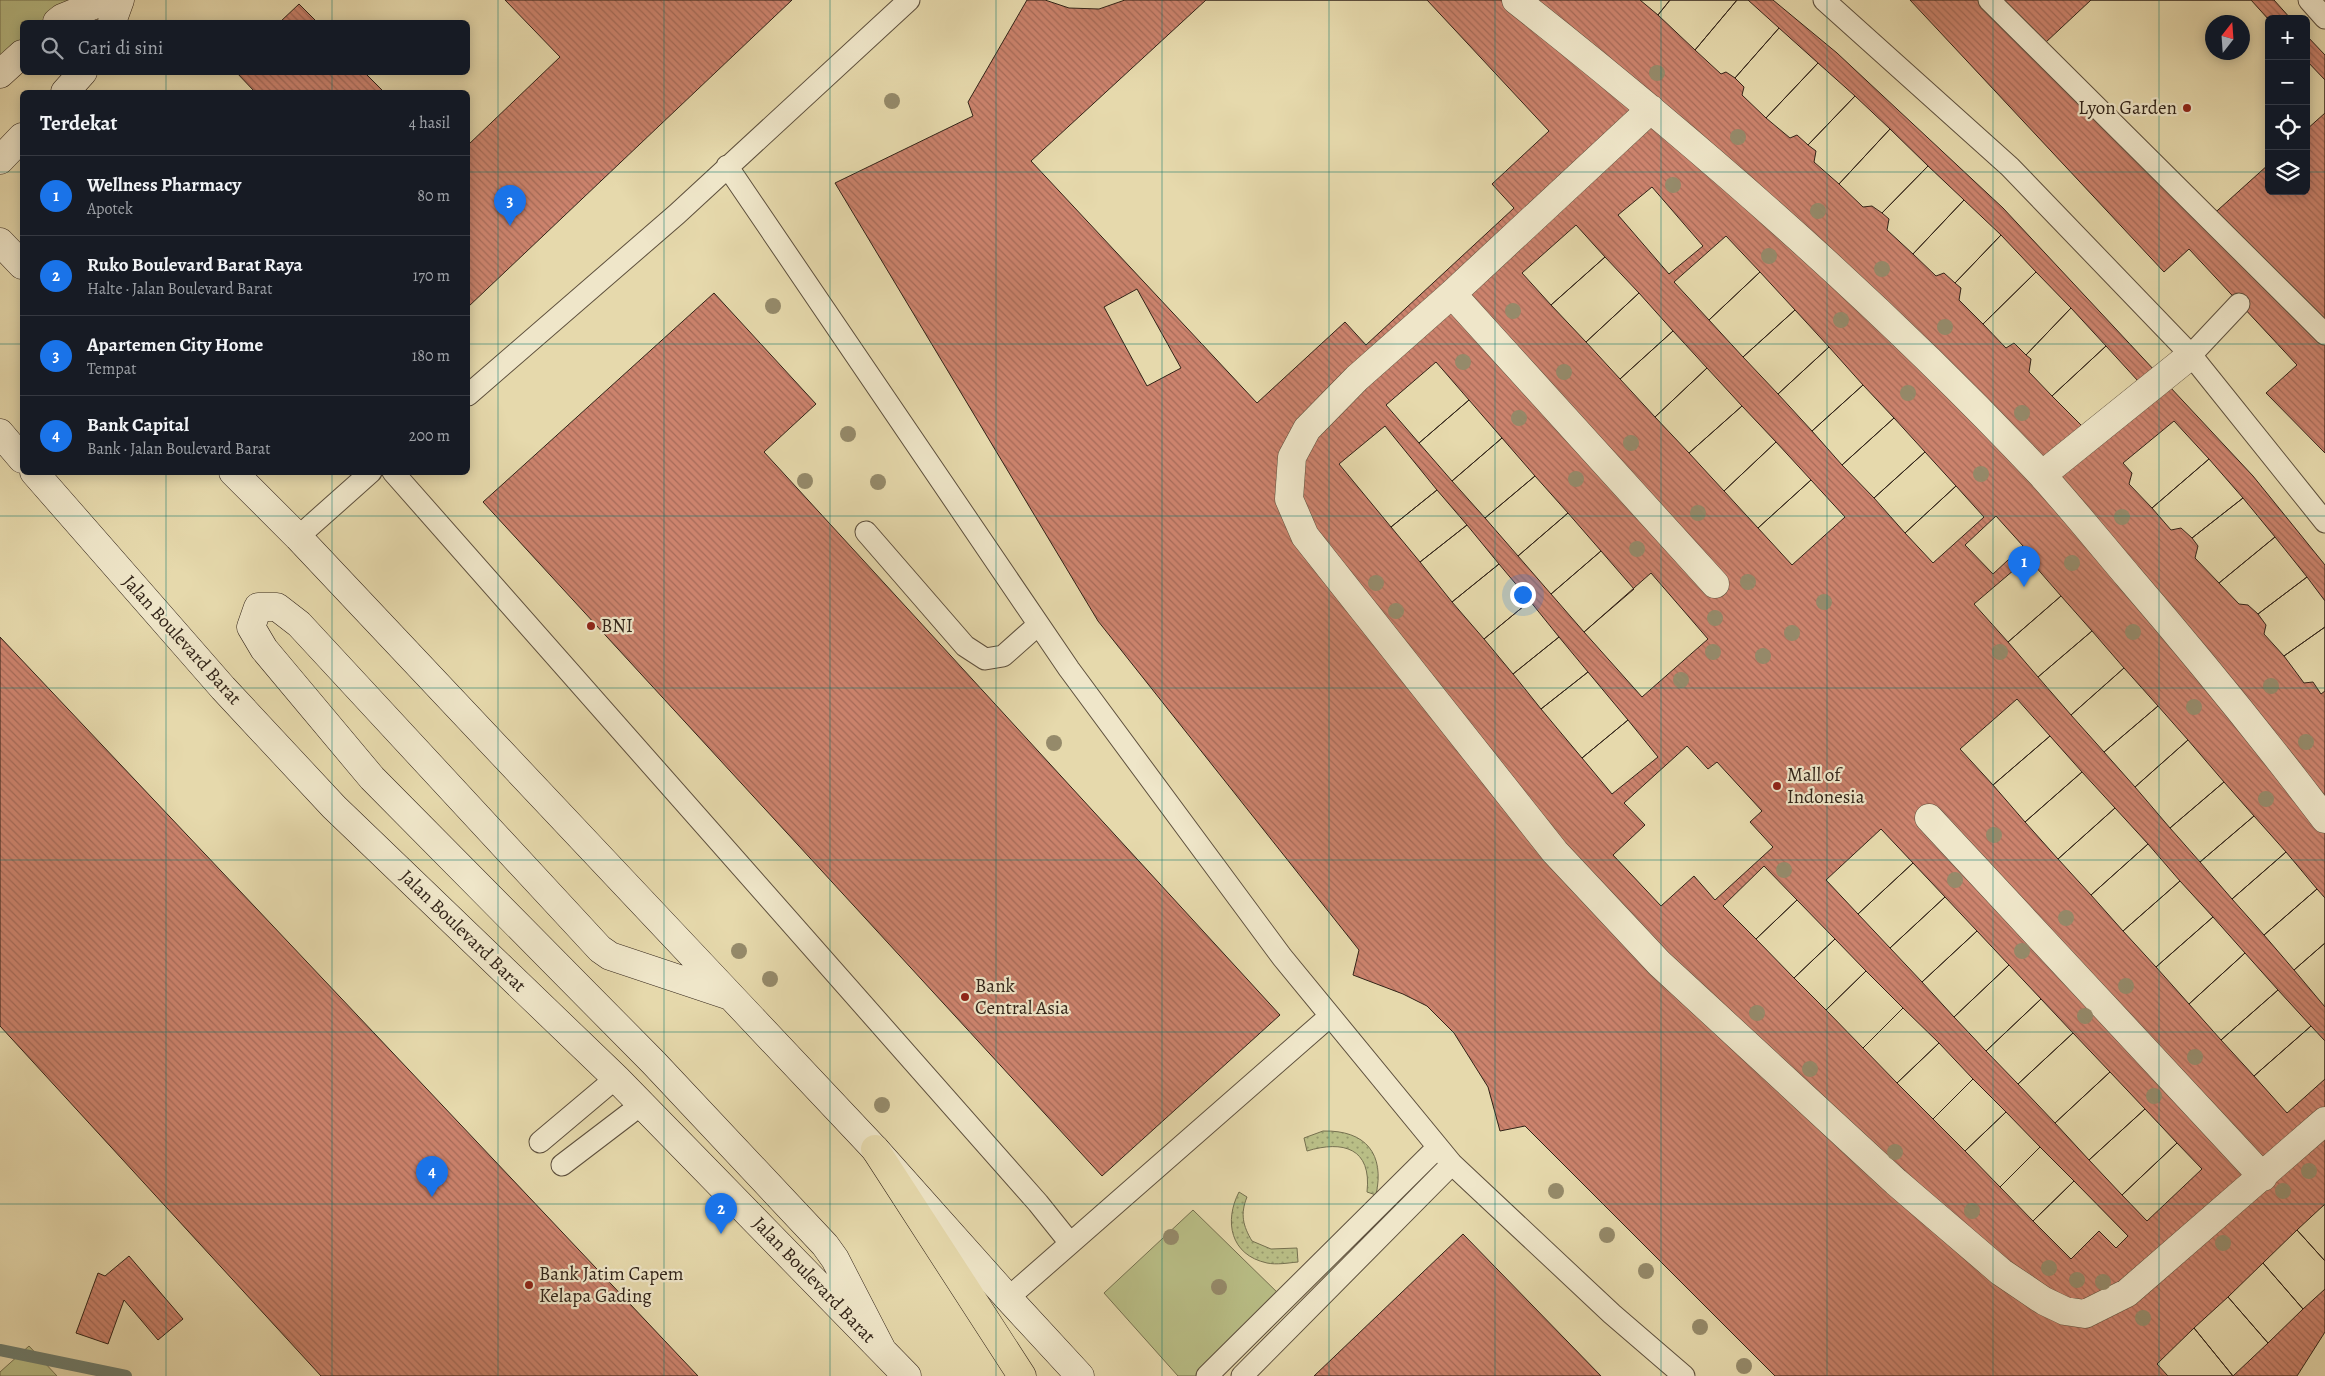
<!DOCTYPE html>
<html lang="id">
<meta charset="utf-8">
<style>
body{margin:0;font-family:Alegreya,serif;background:#242831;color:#f1f3f6}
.controls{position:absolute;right:15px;top:15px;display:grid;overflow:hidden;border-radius:8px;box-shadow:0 2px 12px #0003}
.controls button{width:45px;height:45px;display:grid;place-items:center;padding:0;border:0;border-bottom:1px solid #363941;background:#171b24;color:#f1f3f6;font:25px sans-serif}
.compass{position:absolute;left:2205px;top:15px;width:45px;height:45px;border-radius:50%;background:#171b24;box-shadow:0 2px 12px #0003;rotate:17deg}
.you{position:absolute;left:1522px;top:594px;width:18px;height:18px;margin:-12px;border:4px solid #fff;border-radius:50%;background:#1a73e8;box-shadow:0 0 0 8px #1a73e833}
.badge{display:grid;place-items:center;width:32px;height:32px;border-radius:50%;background:#1a73e8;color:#fff;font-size:16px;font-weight:700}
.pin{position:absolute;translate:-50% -41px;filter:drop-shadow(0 1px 2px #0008)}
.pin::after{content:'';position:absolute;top:26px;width:18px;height:15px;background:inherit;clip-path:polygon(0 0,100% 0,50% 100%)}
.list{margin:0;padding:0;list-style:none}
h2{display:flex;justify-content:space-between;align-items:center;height:65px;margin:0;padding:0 20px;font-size:21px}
h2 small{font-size:16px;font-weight:400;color:#9ea1a6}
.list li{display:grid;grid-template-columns:32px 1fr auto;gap:15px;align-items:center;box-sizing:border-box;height:80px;padding:0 20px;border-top:1px solid #363941}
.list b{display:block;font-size:19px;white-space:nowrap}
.list p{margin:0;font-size:16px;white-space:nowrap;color:#9ea1a6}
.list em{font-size:16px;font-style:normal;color:#9ea1a6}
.icon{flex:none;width:28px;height:28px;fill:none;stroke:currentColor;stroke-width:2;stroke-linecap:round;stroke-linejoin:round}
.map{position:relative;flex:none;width:2325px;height:1376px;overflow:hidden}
.search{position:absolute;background:#171b24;box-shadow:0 2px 12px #0003;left:20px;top:20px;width:450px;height:55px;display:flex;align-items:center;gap:12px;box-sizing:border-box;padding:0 18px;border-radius:8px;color:#9ea1a6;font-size:19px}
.panel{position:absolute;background:#171b24;box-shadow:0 2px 12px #0003;left:20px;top:90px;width:450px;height:385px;border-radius:8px}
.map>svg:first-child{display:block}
.grass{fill:#b9be86;stroke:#75704f}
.garden{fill:url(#garden-dots);stroke:#75704f}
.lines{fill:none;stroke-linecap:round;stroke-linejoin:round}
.stream{stroke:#6e7e6f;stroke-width:12}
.building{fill:url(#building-back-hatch);stroke:#312318;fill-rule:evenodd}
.lane-casing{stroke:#5e503d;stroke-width:23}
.street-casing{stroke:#5e503d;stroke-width:29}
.secondary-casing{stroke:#312318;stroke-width:29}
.highway-casing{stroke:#312318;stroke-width:29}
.lane{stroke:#efe6c9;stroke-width:21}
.street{stroke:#efe6c9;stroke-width:28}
.secondary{stroke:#efe6c9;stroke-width:28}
.highway{stroke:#e6d9ac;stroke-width:28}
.tree{fill:#958a6a}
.grid{fill:none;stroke:#0f766e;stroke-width:1;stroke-opacity:0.55}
.poi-dot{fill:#8f2418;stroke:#efe6c9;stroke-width:2}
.labels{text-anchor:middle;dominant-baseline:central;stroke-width:4.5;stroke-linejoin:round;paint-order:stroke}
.poi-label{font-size:19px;fill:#312318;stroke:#efe6c9;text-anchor:start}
.street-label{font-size:19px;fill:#312318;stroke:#efe6c9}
</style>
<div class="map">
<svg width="2325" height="1376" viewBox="0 0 2325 1376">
<defs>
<pattern id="garden-dots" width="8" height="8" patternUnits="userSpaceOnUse" patternTransform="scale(1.25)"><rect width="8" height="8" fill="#b9be86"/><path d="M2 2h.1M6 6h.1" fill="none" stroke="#979a6d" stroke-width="1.8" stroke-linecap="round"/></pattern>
<pattern id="building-back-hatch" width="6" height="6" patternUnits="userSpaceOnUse" patternTransform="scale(1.25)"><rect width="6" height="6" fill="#cc836d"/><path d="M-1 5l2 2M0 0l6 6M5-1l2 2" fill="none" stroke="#a66b59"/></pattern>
</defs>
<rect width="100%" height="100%" fill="#e6d9ac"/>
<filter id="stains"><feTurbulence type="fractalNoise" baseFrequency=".004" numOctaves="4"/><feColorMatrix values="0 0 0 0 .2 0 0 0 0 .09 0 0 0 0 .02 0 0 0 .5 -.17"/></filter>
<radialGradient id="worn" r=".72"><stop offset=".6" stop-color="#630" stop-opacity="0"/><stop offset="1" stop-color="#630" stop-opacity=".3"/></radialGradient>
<path class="grass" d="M0,0H106L57,22H22V54L0,74Z
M1193,1210L1282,1297L1196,1376H1178L1104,1293Z
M29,1346L57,1376H0V1372Z"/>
<path class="garden" d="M1323,1131C1366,1130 1385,1154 1376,1195L1367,1192C1372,1148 1343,1140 1307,1151L1304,1138Z
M1239,1192L1247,1197C1240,1214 1243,1226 1252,1241L1271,1249L1297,1248L1298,1262C1287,1263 1277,1265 1267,1263C1230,1255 1224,1221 1239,1192Z"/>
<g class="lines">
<path class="stream" d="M0,1350L126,1376"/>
</g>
<path class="building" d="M505,0H792L468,307V145L560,57Z
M1027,0H1045L1069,8L1099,9L1125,0H1773L1837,53L2003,208L2253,476L2325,565V1332L2297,1376H1775L1525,1126L1500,1131L1488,1087L1454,1033L1427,1006L1403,994L1353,975L1359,950L1098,621L835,183L973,116L968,102Z
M1206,0H1427L1549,131L1492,184L1514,208L1366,345L1345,322L1257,403L1031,161Z
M1640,0H1670L1658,15Z
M1670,0H1737L1695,50L1658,15Z
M1737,0H1748L1779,28L1735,78L1726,72L1721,74L1695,50Z
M1910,0H2274L2291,19H2269V191H2306V35L2325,55V453L2266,393L2297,365L2189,249L2164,272ZM2212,22H2242V52H2212Z
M2091,0H2251L2269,20V164L2208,219L2045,43ZM2212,22H2242V52H2212Z
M299,4L317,22H280Z
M1779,28L1818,63L1766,118L1742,95L1744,87L1735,78Z
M2306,60L2325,80V113L2306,130Z
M1818,63L1855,96L1808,145L1797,135L1790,138L1766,118Z
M236,72H364L384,92H255Z
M1855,96L1890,129L1839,184L1814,162L1816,151L1808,145Z
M1890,129L1928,166L1882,213L1872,206L1863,207L1839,184Z
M1928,166L1964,200L1913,254L1887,230L1889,219L1882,213Z
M1652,187L1703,246L1669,274L1618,215Z
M1964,200L2001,235L1955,283L1944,273L1936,276L1913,254Z
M1576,225L1605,257L1551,305L1522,273Z
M2001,235L2036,272L1983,324L1959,300L1961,288L1955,283Z
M1726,236L1760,272L1709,320L1674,282Z
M1605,257L1639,293L1586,342L1551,305Z
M1760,272L1795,310L1743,357L1709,320Z
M2036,272L2071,308L2026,355L2014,343L2006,348L1983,324Z
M1137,289L1181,368L1147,386L1104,307Z
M714,293L816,404L764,452L1280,1015L1102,1176L483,502Z
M1639,293L1673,331L1620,379L1586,342Z
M2071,308L2106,346L2052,396L2029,372L2031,359L2026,355Z
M1795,310L1829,347L1778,394L1743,357Z
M1673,331L1707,368L1655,417L1620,379Z
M2106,346L2138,381L2085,429L2052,396Z
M1829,347L1863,385L1812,431L1778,394Z
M1436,362L1469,400L1419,443L1386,405Z
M1707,368L1742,406L1689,453L1655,417Z
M1863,385L1894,418L1842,465L1812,431Z
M1469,400L1502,438L1452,481L1419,443Z
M1742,406L1776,442L1724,491L1689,453Z
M1894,418L1925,452L1874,498L1842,465Z
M2174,421L2209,459L2152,508L2129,484L2132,473L2123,463Z
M1385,426L1437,490L1391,527L1339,464Z
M1502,438L1535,476L1485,518L1452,481Z
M1776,442L1811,480L1758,528L1724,491Z
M1925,452L1956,486L1905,533L1874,498Z
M2209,459L2243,498L2192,538L2181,528L2171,530L2152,508Z
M1535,476L1568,513L1518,556L1485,518Z
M1811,480L1845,517L1792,565L1758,528Z
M1956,486L1984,517L1933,563L1905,533Z
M1437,490L1467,525L1420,562L1391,527Z
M2243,498L2275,537L2219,583L2195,558L2198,546L2192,538Z
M1568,513L1601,551L1551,594L1518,556Z
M1996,516L2023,546L1993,574L1965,545Z
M1467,525L1499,564L1452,602L1420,562Z
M2275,537L2307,577L2258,614L2248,605L2239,604L2219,583Z
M1601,551L1634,589L1584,632L1551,594Z
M2028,558L2061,596L2008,642L1974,604Z
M1499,564L1530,601L1484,639L1452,602Z
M1651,573L1708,639L1642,697L1584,632Z
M2307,577L2325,601V627L2284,656L2264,634L2266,625L2258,614Z
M2061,596L2092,631L2038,677L2008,642Z
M1530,601L1559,637L1513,674L1484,639Z
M2325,627V691L2321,694L2313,682L2304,683L2284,656Z
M2092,631L2124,668L2071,715L2038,677Z
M0,637L698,1376H321L0,1026Z
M1559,637L1588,672L1541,709L1513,674Z
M2124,668L2158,706L2104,752L2071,715Z
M1588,672L1628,720L1582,758L1541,709Z
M2017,699L2050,736L1993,785L1960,749Z
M2158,706L2188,740L2135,787L2104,752Z
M1628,720L1658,757L1612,794L1582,758Z
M2050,736L2082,772L2025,822L1993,785Z
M2188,740L2224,782L2170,828L2135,787Z
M1687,746L1708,769L1717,762L1762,811L1750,822L1773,847L1715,900L1694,876L1661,906L1613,855L1645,825L1624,803Z
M2082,772L2115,808L2058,859L2025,822Z
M2224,782L2254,816L2200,862L2170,828Z
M2115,808L2148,844L2091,895L2058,859Z
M2254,816L2286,852L2232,899L2200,862Z
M1881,829L1913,863L1858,914L1826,880Z
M2148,844L2180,881L2123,931L2091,895Z
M2286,852L2317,889L2264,935L2232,899Z
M1913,863L1945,897L1890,948L1858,914Z
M1764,866L1797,900L1756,939L1723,906Z
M2180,881L2213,917L2156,967L2123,931Z
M2317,889L2325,898V943L2294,970L2264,935Z
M1945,897L1977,931L1922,982L1890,948Z
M1797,900L1835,939L1794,978L1756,939Z
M2213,917L2245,953L2189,1004L2156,967Z
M1977,931L2009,965L1954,1017L1922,982Z
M1835,939L1866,971L1826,1010L1794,978Z
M2325,943V1007L2294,970Z
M2245,953L2278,990L2221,1040L2189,1004Z
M2009,965L2041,999L1986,1051L1954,1017Z
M1866,971L1903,1008L1863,1048L1826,1010Z
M2278,990L2311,1026L2254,1076L2221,1040Z
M2041,999L2073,1033L2018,1084L1986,1051Z
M1903,1008L1939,1043L1897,1083L1863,1048Z
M2311,1026L2325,1041V1079L2287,1113L2254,1076Z
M2073,1033L2110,1072L2055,1123L2018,1084Z
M1939,1043L1973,1079L1933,1119L1897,1083Z
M2110,1072L2145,1109L2089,1160L2055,1123Z
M1973,1079L2006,1112L1965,1151L1933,1119Z
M2145,1109L2177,1143L2122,1195L2089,1160Z
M2006,1112L2040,1147L2000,1187L1965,1151Z
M2177,1143L2202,1169L2147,1221L2122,1195Z
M2040,1147L2074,1181L2033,1221L2000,1187Z
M2074,1181L2128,1236L2116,1248L2099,1231L2071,1259L2033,1221Z
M2325,1204V1261L2297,1230Z
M2297,1230L2325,1261V1289L2303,1309L2263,1263Z
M1463,1234L1601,1376H1314Z
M129,1256L183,1319L158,1340L124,1300L108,1344L76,1333L98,1273L105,1276Z
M2263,1263L2303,1309L2268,1343L2228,1297Z
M2228,1297L2268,1343L2233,1376L2194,1328Z
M2194,1328L2233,1376H2168L2157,1364Z"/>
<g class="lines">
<defs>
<path id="lane" d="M1824,0L2010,167L2191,355L2325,522
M1989,0L2325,334
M2309,0L2325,18
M727,166L1069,669L1282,957L1452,1164L1612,1314L1684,1376
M2191,355L2239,304
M468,395L677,214L909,0
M393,472L1038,1203L1070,1243
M866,532L965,646L985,659L1003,656L1038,625
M298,537L371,472
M540,1142L616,1078
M562,1165L642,1104
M1008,1298L1330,1016
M1207,1376L1438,1147
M1242,1376L1452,1164"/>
<path id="street" d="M1516,0C1701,146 1880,303 2041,474C2071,507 2099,542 2128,576C2196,655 2262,736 2325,819
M1651,109L1452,294L1357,378L1307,429L1292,457L1289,499L1305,536L1555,852L1659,963L1896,1182L2001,1272L2044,1301L2065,1311L2085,1314L2127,1293L2325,1121
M1452,294L1715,584
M2042,475L2191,355
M1929,818L2263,1177"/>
<path id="secondary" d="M57,22L62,18L106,0
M112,22L120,0
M0,74L22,54
M65,92L83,72
M0,160L22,137
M0,242L22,265
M0,433L22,459
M34,472L223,688L334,807L616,1078L907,1376
M233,472L298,537L875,1149L1008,1298L1080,1376
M730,996L610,956L600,949L299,624L277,607H258L251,627L264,649L372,778L653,1062L825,1245L835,1259L882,1350"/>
<path id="highway" d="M875,1149L1022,1376"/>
</defs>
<use href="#lane" class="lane-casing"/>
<use href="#street" class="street-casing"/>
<use href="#secondary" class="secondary-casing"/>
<use href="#highway" class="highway-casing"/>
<use href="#lane" class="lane"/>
<use href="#street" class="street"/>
<use href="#secondary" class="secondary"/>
<use href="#highway" class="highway"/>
</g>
<g class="tree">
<circle cx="1657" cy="73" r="8"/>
<circle cx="892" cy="101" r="8"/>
<circle cx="1738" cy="137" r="8"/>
<circle cx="1673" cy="185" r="8"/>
<circle cx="1818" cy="211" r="8"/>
<circle cx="1769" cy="256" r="8"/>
<circle cx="1882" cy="269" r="8"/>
<circle cx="773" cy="306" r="8"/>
<circle cx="1513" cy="311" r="8"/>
<circle cx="1841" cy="320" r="8"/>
<circle cx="1945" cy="327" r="8"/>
<circle cx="1463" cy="362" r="8"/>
<circle cx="1564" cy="372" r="8"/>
<circle cx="1908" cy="393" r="8"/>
<circle cx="2022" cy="413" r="8"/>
<circle cx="1519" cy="418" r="8"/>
<circle cx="848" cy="434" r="8"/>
<circle cx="1631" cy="443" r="8"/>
<circle cx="1981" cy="474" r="8"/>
<circle cx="1576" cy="479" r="8"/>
<circle cx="805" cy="481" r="8"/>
<circle cx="878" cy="482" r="8"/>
<circle cx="1698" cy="513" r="8"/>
<circle cx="2122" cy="517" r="8"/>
<circle cx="1637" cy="549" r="8"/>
<circle cx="2072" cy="563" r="8"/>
<circle cx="1748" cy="582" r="8"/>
<circle cx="1376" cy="583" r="8"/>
<circle cx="1824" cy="602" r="8"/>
<circle cx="1396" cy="611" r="8"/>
<circle cx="1715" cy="618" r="8"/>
<circle cx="2133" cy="632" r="8"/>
<circle cx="1792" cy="633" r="8"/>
<circle cx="1713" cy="652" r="8"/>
<circle cx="2000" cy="652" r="8"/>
<circle cx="1763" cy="656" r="8"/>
<circle cx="1681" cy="680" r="8"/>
<circle cx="2271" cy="686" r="8"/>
<circle cx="2194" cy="707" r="8"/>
<circle cx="2306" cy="742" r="8"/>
<circle cx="1054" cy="743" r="8"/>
<circle cx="2266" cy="799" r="8"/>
<circle cx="1994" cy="835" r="8"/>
<circle cx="1784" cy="870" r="8"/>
<circle cx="1955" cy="880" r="8"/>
<circle cx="2066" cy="918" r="8"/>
<circle cx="739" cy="951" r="8"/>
<circle cx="2022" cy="951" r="8"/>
<circle cx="770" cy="979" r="8"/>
<circle cx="2126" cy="986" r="8"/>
<circle cx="1757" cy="1013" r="8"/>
<circle cx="2085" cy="1016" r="8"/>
<circle cx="2195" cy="1057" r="8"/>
<circle cx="1810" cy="1069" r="8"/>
<circle cx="2154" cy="1096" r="8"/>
<circle cx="882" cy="1105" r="8"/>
<circle cx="1895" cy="1152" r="8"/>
<circle cx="2309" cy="1171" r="8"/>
<circle cx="1556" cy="1191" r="8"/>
<circle cx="2283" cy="1191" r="8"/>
<circle cx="1972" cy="1211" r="8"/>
<circle cx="1607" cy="1235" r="8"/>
<circle cx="1171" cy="1237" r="8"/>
<circle cx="2223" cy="1243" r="8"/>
<circle cx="2049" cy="1268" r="8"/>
<circle cx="1646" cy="1271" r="8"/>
<circle cx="2077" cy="1280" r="8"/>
<circle cx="2103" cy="1282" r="8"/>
<circle cx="1219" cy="1287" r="8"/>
<circle cx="2143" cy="1318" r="8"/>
<circle cx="1700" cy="1327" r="8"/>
<circle cx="1744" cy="1366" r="8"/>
</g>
<path class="grid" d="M166,0V22M332,0V22M498,0V1376M664,0V1376M830,0V1376M996,0V1376M1162,0V1376M1329,0V1376M1495,0V1376M1661,0V1376M1827,0V1376M1993,0V1376M2159,0V1376M166,72V92M332,72V92M0,172H22M468,172H2269M2306,172H2325M0,344H22M468,344H2325M166,472V1376M332,472V1376M0,516H2325M0,688H2325M0,860H2325M0,1032H2325M0,1204H2325"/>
<g class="poi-dot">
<circle cx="2187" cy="108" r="5"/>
<circle cx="591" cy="626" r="5"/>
<circle cx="1777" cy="786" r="5"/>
<circle cx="965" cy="997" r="5"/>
<circle cx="529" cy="1285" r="5"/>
</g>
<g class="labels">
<g class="poi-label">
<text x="2177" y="108" text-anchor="end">Lyon Garden</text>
<text x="601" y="626">BNI</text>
<text x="1787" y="775">Mall of<tspan x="1787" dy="22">Indonesia</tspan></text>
<text x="975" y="986">Bank<tspan x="975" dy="22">Central Asia</tspan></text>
<text x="539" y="1274">Bank Jatim Capem<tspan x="539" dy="22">Kelapa Gading</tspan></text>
</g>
<g class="street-label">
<text transform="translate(182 640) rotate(48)">Jalan Boulevard Barat</text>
<text transform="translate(463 931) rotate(44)">Jalan Boulevard Barat</text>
<text transform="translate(814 1280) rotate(46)">Jalan Boulevard Barat</text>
</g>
</g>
<rect width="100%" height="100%" filter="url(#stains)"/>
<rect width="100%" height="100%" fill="url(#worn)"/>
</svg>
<div class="controls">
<button>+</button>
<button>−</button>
<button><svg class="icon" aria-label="locate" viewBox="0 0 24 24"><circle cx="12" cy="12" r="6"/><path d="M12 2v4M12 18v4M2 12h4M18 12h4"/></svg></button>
<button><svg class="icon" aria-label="layers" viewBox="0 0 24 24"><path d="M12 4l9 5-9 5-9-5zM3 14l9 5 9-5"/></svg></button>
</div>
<svg class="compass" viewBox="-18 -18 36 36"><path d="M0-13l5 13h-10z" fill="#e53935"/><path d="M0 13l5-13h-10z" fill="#9ea1a6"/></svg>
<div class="you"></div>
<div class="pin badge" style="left:2024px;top:587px">1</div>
<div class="pin badge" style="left:721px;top:1234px">2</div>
<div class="pin badge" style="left:510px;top:226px">3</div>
<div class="pin badge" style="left:432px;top:1197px">4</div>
<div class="search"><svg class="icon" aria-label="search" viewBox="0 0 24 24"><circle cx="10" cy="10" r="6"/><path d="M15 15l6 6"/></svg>Cari di sini</div>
<section class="panel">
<h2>Terdekat<small>4 hasil</small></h2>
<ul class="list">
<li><span class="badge">1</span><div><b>Wellness Pharmacy</b><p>Apotek</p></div><em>80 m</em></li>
<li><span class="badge">2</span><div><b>Ruko Boulevard Barat Raya</b><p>Halte · Jalan Boulevard Barat</p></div><em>170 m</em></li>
<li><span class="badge">3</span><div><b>Apartemen City Home</b><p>Tempat</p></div><em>180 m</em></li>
<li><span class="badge">4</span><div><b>Bank Capital</b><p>Bank · Jalan Boulevard Barat</p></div><em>200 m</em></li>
</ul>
</section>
</div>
